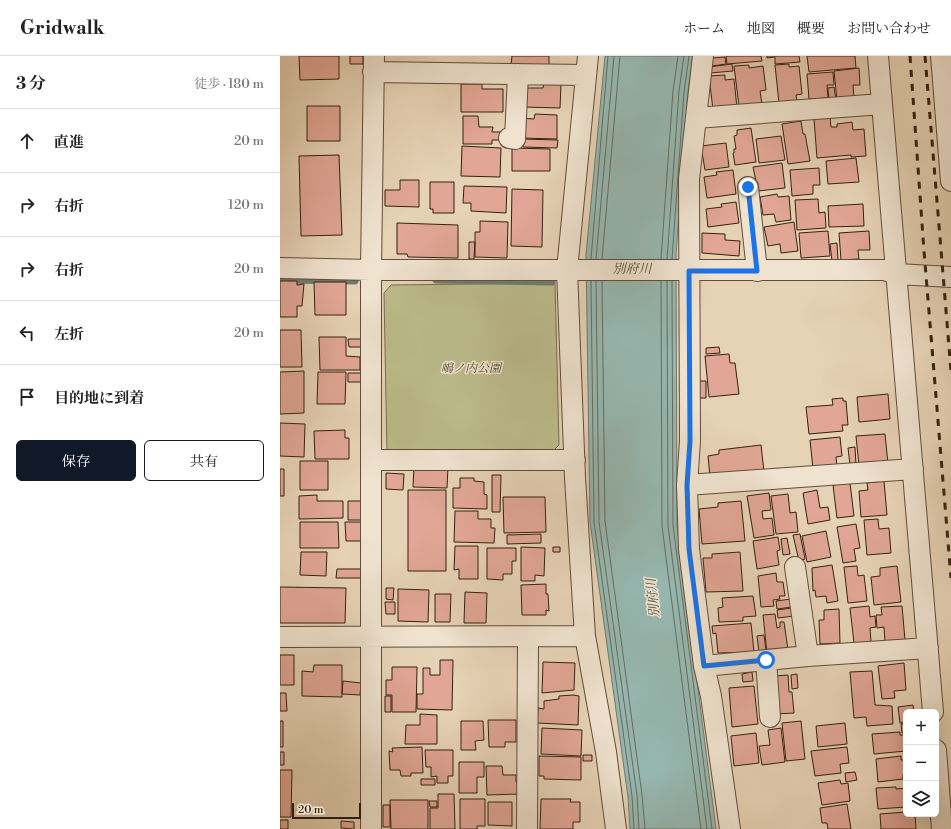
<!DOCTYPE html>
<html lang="ja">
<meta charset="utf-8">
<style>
body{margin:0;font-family:"Libre Bodoni","Noto Serif JP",serif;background:#f2f2f2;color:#222}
.controls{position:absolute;right:12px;bottom:12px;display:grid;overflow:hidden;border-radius:6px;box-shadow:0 4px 16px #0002}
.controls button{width:36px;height:36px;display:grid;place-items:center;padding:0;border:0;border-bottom:1px solid #e0e0e0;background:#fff;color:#222;font:20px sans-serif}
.scale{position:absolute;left:12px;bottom:10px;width:69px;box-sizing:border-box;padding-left:4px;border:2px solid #352110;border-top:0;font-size:11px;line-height:14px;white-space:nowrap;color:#352110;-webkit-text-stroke:3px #efe2cf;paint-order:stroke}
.stop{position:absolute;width:12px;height:12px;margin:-9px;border:3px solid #1a73e8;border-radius:50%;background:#fff}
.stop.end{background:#1a73e8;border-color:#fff;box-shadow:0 1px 4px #0008}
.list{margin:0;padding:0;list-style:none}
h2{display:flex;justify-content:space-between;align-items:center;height:52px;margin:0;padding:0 16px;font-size:17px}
h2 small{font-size:13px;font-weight:400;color:#767676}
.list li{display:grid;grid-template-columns:26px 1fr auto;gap:12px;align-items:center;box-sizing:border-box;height:64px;padding:0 16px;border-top:1px solid #e0e0e0}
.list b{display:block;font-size:15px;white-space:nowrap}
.list em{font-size:13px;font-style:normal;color:#767676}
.actions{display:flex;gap:8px;padding:12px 16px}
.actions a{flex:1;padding:9px 0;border:1px solid #111827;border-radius:6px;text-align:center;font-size:14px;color:#111827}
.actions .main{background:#111827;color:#fff}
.icon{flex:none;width:22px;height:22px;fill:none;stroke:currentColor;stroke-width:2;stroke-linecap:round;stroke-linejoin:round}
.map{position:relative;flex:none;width:671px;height:773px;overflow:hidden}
header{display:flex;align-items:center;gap:24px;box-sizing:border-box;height:56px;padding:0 20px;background:#fff;border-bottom:1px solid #e0e0e0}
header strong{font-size:19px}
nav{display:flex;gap:22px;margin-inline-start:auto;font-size:14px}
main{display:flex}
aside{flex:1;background:#fff}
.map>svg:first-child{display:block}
.green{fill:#bbba8a;stroke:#786e4d}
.water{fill:#96b7b0;stroke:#6f7b70}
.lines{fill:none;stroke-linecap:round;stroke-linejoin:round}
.shore{stroke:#666c60;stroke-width:1}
.stream{stroke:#6f7b70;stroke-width:7}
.building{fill:#e1a695;stroke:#352110}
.minor-casing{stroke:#614d39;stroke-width:22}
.minor{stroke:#efe2cf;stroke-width:20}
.rail{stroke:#352110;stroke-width:3;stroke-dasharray:7 7;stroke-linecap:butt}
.route{stroke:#1a73e8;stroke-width:5}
.labels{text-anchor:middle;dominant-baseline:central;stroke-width:3;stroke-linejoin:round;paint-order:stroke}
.park-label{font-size:12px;font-style:italic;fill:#56472e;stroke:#efe2cf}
.water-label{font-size:13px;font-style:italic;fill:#524e40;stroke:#efe2cf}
</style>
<header>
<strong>Gridwalk</strong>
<nav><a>ホーム</a><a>地図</a><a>概要</a><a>お問い合わせ</a></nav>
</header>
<main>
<aside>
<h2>3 分<small>徒歩 · 180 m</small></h2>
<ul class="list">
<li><svg class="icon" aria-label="ahead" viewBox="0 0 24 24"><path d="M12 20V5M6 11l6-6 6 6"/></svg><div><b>直進</b></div><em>20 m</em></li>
<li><svg class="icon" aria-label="right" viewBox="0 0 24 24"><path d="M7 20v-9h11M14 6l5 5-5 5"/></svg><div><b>右折</b></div><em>120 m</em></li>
<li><svg class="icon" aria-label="right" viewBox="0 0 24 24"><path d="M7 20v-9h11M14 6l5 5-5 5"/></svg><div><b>右折</b></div><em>20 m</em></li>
<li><svg class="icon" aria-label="left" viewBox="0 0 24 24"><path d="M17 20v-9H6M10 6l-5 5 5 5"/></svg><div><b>左折</b></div><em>20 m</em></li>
<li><svg class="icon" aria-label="arrive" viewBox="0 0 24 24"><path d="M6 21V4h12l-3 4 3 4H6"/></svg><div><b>目的地に到着</b></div></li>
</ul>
<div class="actions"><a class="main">保存</a><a>共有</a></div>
</aside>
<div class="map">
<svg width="671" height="773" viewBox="0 0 671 773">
<rect width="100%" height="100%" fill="#e6d2b5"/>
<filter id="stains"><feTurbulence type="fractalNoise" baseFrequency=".005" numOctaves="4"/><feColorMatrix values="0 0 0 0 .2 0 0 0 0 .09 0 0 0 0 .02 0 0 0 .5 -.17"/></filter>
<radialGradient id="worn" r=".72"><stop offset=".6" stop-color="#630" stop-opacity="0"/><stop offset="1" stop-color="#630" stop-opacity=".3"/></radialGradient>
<path class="green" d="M275,227L279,389L272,396L107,398L104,237L111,229Z"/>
<path class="water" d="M325,0H413L408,36L396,198L397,469L436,773H350L348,741L310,466L306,199Z"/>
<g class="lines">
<path class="shore" d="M311,203L328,0
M316,203L334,0
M322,203L340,0
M381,203L393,35L398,0
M387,203L399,35L404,0
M392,203L404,36L409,0
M311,225L314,466L352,740L354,773
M316,225L319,466L357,739L359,773
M322,225L325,465L362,739L365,773
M381,225L382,470L421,773
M387,225L388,470L427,773
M392,225L393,469L432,773"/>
<path class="stream" d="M0,224L75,225
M156,224L272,226"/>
</g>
<path class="building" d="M19,0H59V23L20,24Z
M70,0H83V8H70Z
M232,0H269V10L231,9Z
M446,0H481L482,5L447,8Z
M487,0H519L520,6L495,8V1L487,2Z
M527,0H575L576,12L529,16Z
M445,1L446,8L432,10V2Z
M452,8L453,15L430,17L429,11Z
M509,8V11L519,10L522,38L516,39L517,45L499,47L495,9Z
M469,9V12L483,10L486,34L480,35L482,48L459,50L454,10Z
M579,12L580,29H573L574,42L557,44L554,15Z
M553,16L554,29H547L548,42L529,43L527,18Z
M445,19V24L454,23L457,52L433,54L429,20Z
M264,27L281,28L280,52L243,51L244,32H263Z
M181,28H202V33H223V56H181Z
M554,31L556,44L549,45L548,32Z
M27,50H60V85H27Z
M255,58L277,59V83L240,82V62L254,63Z
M183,60H198L199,71H213L212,76H221V84H212V88H183Z
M550,61L551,71H557V68L572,66L573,74L584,73L586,100L571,101V99L537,102L534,63Z
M521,65L523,78H525L530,105L508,108L502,68Z
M471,72L476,106L455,109L453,97H454V93H456L454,80L457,79V74Z
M501,80L505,104L479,107L476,83Z
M243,83L278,84L277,92L243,91Z
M446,87L449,111L425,114L421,90Z
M182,90L221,92L220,121L181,120Z
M232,92L270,93V115H232Z
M59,99L62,179L21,180L19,100Z
M576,102L579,126L548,128L546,105Z
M502,107L505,132L478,135L473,111Z
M539,112L540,129H533V138L512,140L510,114Z
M453,114L456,138L427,142L424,121L437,119L436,116Z
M120,124H139V151L105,150V134H120Z
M150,126H174V157H153V153H150Z
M184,130L227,131L226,157L191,155V147H183Z
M232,133L263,134L262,191L231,190Z
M497,138L498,141L509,140L511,164L496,166L494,158L483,159L480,141Z
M538,143L539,157L545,156L546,172L517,174L515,144Z
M456,146L459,167L428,171L426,153L442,151L441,148Z
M583,148L584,170L549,171L548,150Z
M200,165L228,166L227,202L195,201V176H200Z
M514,166L518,195L501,197L500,188L488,190L484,171Z
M117,167L178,169V202L128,201L127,198H117Z
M548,175L550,200L521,202L519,177Z
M589,175L590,194H578L579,203L561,204L559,177Z
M422,177L445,178V184L460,185L459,200L422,197Z
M189,186H195L194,203H189Z
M557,187L558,204L552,205L550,188Z
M0,225H17V229L24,228L22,250H17V261H0Z
M34,226H66V259H35Z
M0,274H21L22,311H0Z
M39,281H66V300L80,301V314H40Z
M68,283H84V291H69Z
M439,291L440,297L426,298V292Z
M449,298L450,307H455L459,338L429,341L425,300Z
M24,315V357L0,358V316Z
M38,316H66L65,348H37Z
M68,317H84V326H68Z
M415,325H426V342H415Z
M608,338L610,363L579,366L577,341Z
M563,342V345H566L568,369H562L563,375L529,378L526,351L553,349L552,343Z
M0,367L25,368L24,401L0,400Z
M65,374V382H69V403H35L34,375Z
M605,378L608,408L579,410L576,380Z
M560,381L562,400L556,401L557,411L533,413L530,384Z
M481,389L484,416L430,421L428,400L439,398V394Z
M575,391L576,409H570L568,392Z
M20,405H48V434H20Z
M134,410L168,411L167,432L133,431Z
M0,413H4V440H0Z
M106,417L124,418L123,434L106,433Z
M212,419H221L220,456H212Z
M180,422H194V425L204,426V438L207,439V453L173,452V432H180Z
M604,425L607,459L581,461L579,435L588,434L587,427Z
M570,427L574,460L557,462L553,429Z
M128,434H166V515H128Z
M537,434L540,452L548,451L550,464L528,468L523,437Z
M489,437L491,454L482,455L483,463L492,462L494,479L474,482L467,440Z
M508,438L510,457L516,456L518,476L496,478L491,440Z
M37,439V445H63V462L19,463V440Z
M223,441H265L266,476L224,477Z
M68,445H83V464H68Z
M461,445L465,485L422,488L419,453L438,451V447Z
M175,455H198V463H211V472H215L214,487L174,486Z
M598,463L599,473L609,472L611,497L587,499L584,464Z
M20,466H58L59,492H20Z
M65,466H82V485H66Z
M576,468L580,492L574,493L576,505L563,507L557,471Z
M546,475L551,501L527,506L522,480Z
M261,478V487L227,488V479Z
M520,478L525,503L519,505L513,479Z
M498,481L500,494L497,495L499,509L477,513L473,485Z
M507,482L510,498L503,499L501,483Z
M175,490H198V523H179V513L174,514Z
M241,491L265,492L264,520L255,519V525H241Z
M273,491H280V496H273Z
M207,492H236V505H232V518H223V524L207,523Z
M21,496H47L46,520L20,519Z
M460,496L463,535L426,536L423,502H432V498Z
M552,509L558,545L547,547L546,540L536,541L535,534L533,535L532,512Z
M577,510L578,520L584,519L587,545L568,547L564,511Z
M617,510L621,546L594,549L591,521L600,520V512Z
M57,513H82V522H56Z
M496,517L497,526H503L505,540H499L500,543L493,544L494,550L481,551L478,520Z
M266,528V538H268L269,555L266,554V559H242L241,529Z
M0,531L66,532L65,567H0Z
M106,532H114L113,544L106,543Z
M118,533L149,534L148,566L118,565Z
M185,536L207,537L206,567H184Z
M155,538H171L170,566H155Z
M473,540L476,560L463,561V565L439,566L438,552L443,551L442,542Z
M511,543L512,551L497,553L496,545Z
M105,546H115V558H106Z
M589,550L590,561L595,560L596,571L590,572L591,586L574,587L570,552Z
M622,550L625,584L605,586L604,571L597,572L596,559H602L601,551Z
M512,552L514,560L498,562L497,554Z
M559,553L560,587L540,588L539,564H544V554Z
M495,558L497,572L500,571V566H504L508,594L487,597L483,559Z
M471,567L474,596L438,597L436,577L433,578L432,570Z
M484,579L486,595L479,596L477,580Z
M0,599H14V629H0Z
M160,604H173L172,654L137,653V638H143V612H150V619H160Z
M263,606L295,607L294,634L262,637Z
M624,607L626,634L614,635L615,642L602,643L598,610Z
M34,609H62V641L22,640V615L33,616Z
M112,611H137L136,656H112V639H106V624H112Z
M592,615L595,649L612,650L613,668L587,670L586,661L574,662L570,616Z
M472,616L473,625L463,626L462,618Z
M517,618L518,632L512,633L511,619Z
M508,619L509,636H512L514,657L496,658L494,620Z
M63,625L81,627L80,639L62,638Z
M474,630L478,668L452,671L449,632Z
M0,637H6L7,655H0Z
M293,639L299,640L298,669L257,667L258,652L264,653V645L279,643V640Z
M105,640H111V656H105Z
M633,649L634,656H626V666L620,667L618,651Z
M140,658L157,659V688H125L126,669H140Z
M208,664H236V686H225V691H209Z
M0,665H3V691H0Z
M181,665H203L204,684L195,685L196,694H181Z
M521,665L525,703L506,705L502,667Z
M565,667L567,688L538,691L536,670Z
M621,668H626V676L622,677Z
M262,672L302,674L301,700L261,698Z
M501,672L505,706L482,709L479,690L490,689L488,674Z
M620,676V679H626V695L594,698L592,678Z
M476,677L479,707L454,710L451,680Z
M142,691L143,717H131V720H121L120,714H110L109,695L113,696L112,692Z
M567,691L569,707L560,708L561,717L535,720L531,695Z
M145,694H173V720H168V727H157V720L151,721V711H146Z
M0,696H4V709H0Z
M303,699H312V705H303Z
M259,700L301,701V724L264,723V720H259Z
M621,700V704H626V719H623V723L598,726L596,703Z
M179,706H204V721H197V737H179Z
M206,710H222L223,719H236V726H241V738L207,739Z
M0,714H12L11,761H0Z
M575,716L577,724L566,726L565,717Z
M141,723H155V729H141Z
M560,724L561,728L568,727L570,745L542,749L538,727Z
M616,731V733L626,732V751L598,753L596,732Z
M158,738H174L175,773H150V752H158Z
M180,743H205V770H197V773H180Z
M261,743H291L290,746H300V766H293V773H260Z
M110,744H148V773H111Z
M149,745H157V751H150Z
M208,746H232V770L208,769Z
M567,748L571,773H548L547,767H542L540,752Z
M103,749H110V771H103Z
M626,756V758H635L636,773H601L600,758Z
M0,764H8V773H0Z
M61,765L74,766V773L61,772Z"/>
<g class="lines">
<defs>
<path id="minor" d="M308,0L287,214L295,422L305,580L326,696L336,773
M423,0L409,123L410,385L407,429L409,493L424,610L431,640L450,773
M598,0L653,656
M661,0L671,125
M93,16L306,19
M416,62L602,48
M229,82L235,83L238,18
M468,131L477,215
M0,212L91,214H604L617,218L671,221
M91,404H295
M407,429L633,413
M515,511L528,600
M0,581L305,580
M486,604L490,661
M424,610L528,600L648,592
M656,694L662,773
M91,773V214L94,0
M247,773L248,581"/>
</defs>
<use href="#minor" class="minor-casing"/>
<use href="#minor" class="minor"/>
<path class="rail" d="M630,0L644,195L671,522
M645,0L671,315"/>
</g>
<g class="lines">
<path class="route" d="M468,131L477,215H409L410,385L407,429L409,493L424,610L486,604"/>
</g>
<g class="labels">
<g class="park-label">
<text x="191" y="312">嶋ノ内公園</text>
</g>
<g class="water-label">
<text x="352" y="213">別府川</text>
<text transform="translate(373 542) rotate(-96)">別府川</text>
</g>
</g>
<rect width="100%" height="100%" filter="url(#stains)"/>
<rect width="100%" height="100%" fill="url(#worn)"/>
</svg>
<div class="controls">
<button>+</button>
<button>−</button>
<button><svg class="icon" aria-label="layers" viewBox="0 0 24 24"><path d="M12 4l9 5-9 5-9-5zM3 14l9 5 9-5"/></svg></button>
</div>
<div class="scale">20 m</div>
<div class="stop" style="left:486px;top:604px"></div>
<div class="stop end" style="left:468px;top:131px"></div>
</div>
</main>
